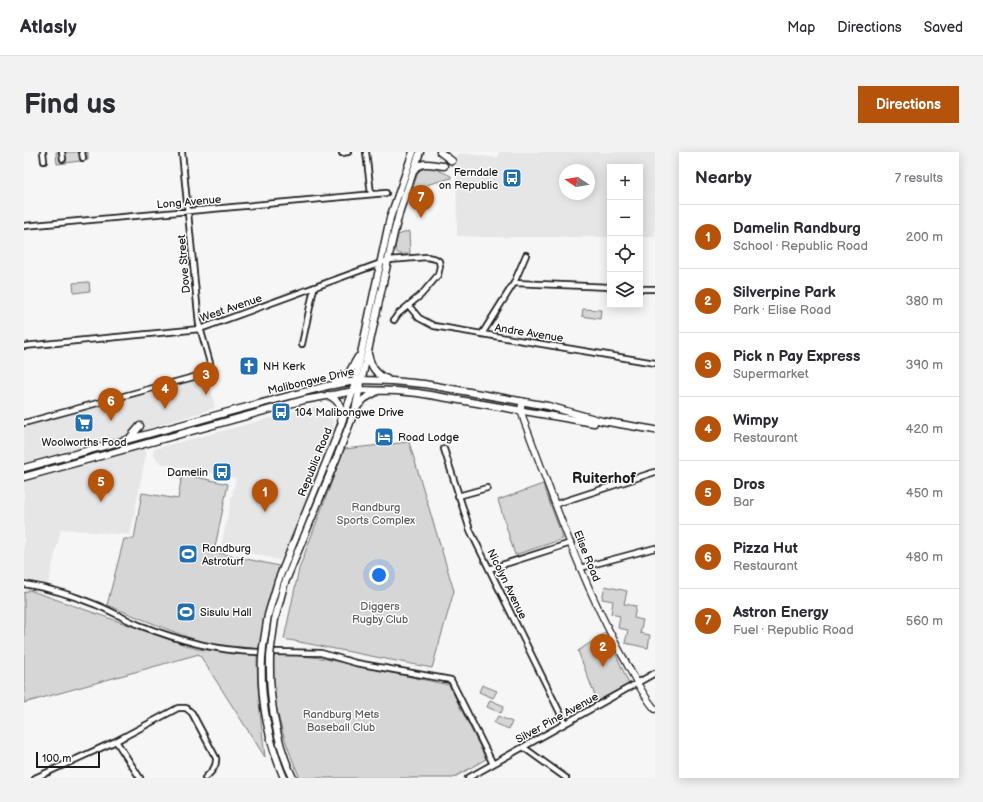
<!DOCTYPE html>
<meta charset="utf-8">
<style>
body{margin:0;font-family:"Balsamiq Sans",sans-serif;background:#f2f2f3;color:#2b2b33}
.controls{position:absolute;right:12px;top:12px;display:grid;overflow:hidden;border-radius:0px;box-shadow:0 2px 10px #0003}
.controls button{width:36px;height:36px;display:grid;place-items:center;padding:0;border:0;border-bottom:1px solid #e1e1e2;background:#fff;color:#2b2b33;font:20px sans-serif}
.compass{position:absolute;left:535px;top:12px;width:36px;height:36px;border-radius:50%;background:#fff;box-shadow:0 2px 10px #0003;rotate:282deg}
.scale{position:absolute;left:12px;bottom:10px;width:64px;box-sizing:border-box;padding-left:4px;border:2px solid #1c1c1c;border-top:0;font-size:11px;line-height:14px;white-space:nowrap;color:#1c1c1c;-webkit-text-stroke:3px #fff;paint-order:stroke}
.you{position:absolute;left:355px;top:423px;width:14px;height:14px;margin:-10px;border:3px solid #fff;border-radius:50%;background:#1a73e8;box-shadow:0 0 0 6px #1a73e833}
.badge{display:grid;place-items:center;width:26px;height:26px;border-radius:50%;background:#b45309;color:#fff;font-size:13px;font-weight:700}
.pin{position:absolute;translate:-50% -33px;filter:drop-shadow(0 1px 2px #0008)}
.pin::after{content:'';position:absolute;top:21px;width:14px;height:12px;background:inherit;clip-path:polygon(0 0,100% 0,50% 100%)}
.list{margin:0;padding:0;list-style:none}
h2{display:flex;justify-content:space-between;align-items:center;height:52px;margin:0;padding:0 16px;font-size:17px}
h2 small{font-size:13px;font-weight:400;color:#7c7c81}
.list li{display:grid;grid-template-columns:26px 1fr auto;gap:12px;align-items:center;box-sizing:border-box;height:64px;padding:0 16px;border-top:1px solid #e1e1e2}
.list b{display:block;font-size:15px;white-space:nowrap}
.list p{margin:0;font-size:13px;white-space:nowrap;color:#7c7c81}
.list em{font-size:13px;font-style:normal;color:#7c7c81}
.icon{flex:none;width:22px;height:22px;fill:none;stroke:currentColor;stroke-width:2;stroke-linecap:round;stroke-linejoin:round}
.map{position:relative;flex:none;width:631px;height:626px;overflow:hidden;border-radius:0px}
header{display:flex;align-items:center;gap:24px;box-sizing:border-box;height:56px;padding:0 20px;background:#fff;border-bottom:1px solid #e1e1e2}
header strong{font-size:19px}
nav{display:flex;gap:22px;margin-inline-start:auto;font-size:14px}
.intro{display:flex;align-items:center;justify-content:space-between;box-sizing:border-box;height:96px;padding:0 24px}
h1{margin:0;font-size:28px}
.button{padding:10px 18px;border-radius:0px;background:#b45309;color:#fff;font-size:14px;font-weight:700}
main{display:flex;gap:24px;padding:0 24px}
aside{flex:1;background:#fff;border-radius:0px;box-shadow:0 2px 10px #0003}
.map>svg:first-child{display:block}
.built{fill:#e6e6e6;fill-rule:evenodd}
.green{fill:#d6d6d6;stroke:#797979}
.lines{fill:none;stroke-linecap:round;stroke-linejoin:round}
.minor-casing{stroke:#1c1c1c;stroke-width:8}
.tertiary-casing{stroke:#1c1c1c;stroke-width:8}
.secondary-casing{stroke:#1c1c1c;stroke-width:9}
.minor{stroke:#fff;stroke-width:4.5}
.tertiary{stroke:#fff;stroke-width:5.5}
.secondary{stroke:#fff;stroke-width:6}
.secondary-bridge-casing{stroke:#1c1c1c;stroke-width:9;stroke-linecap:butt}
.secondary-bridge{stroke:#fff;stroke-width:6}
.labels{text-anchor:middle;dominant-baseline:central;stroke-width:3;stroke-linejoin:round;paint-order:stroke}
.poi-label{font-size:11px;fill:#1c1c1c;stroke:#fff;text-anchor:start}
.street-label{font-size:11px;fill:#1c1c1c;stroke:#fff}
.park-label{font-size:11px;fill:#5d5d5d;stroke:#fff}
.district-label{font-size:15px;font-weight:bold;fill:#1c1c1c;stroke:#fff}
</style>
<header>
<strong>Atlasly</strong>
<nav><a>Map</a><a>Directions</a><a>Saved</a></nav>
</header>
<div class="intro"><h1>Find us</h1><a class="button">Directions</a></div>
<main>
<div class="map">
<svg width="631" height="626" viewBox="0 0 631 626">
<rect width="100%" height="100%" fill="#f6f6f6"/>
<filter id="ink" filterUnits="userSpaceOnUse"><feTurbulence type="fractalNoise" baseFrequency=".025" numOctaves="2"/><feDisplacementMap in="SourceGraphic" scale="8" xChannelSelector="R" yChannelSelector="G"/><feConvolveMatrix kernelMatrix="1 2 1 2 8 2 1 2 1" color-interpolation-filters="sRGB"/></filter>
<g filter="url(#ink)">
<path class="built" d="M475,0H631V85H616V15H586V85H461L433,84L432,4L437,1L474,6ZM541,18H565V42H541Z
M184,225L191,256L115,279L122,303L106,383L37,377L24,432L0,427V274Z
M292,254L307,260L310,276L259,409L197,394L212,326L136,311L129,302L130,297Z"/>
<path class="green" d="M32,0H64V8L33,12Z
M398,15C408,14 418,20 427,24V26L402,33L393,50L390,48L387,42L395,17Z
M385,79L386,102C368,103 370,99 374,83Z
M65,130L66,139L50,141L49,131Z
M559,157L577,158L576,167L558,164Z
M385,290L430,439L408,516L260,487L275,417L320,297Z
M158,322L204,332L190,400L255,414L235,497L178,491L83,453L100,387H110L118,341L154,347Z
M519,332L539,387L491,403L474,348Z
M581,434L603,439L600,452L612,454L610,466L619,468L616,481L626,483L624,496L601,491L604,478L594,476L596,464L587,462L589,449L578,447Z
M5,438L173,497L233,503C233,537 237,571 241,605L175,502L0,551V441Z
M582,480L605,532L573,549L554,499Z
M249,501L297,506L425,533L462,607L429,626H276C263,596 252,565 249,533C248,522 249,512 249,501Z
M458,533L473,539L469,546L455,540Z
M466,548L480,554L477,561L463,555Z
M474,564L488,570L485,577L470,571Z"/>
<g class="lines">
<defs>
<path id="minor" d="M19,0L20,9
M38,0L39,7
M58,0L59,6
M342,0L347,42
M318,1L324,0
M0,74L362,41
M490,131L586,135
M616,137H631
M385,154L395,166L410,174L631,211
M458,182L490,131L502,103
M278,192L290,136
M0,194L176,177L365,108L403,105L412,107L415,109L416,114L414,123L409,129L397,143L374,162L370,168
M0,271L177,223L183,220L186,217V211L175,172L158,0
M420,297L446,378L541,571
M434,344L463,336
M532,352L631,320
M556,416L631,396
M465,417L547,391
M0,432C24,436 48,443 70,452C86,458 100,467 115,473C154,488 192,499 234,500
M252,500L297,501L332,511L427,528L469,612
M92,589L116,626
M499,595L542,626
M11,626L92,589L154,556H162L168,561L192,606C193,615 187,620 181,626
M444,626L631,521"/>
<path id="tertiary" d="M498,249L497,258L500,269C530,348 557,429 598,503C608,521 617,541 631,557"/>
<path id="secondary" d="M416,0L428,9
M390,18C399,8 408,13 420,14
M344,202C347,214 351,222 363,227
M311,230L323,224L334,205
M304,243C316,249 319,256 317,268
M333,255L340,247L352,240
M105,287L116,274
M0,316L208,259L303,234L338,228L368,229L400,232L524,254L578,269L631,278
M0,325L280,248L336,238L373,239L394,241L570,271
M239,495L244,463L254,429L314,281L329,239L366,66L389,0
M247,495L251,467L260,433L313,305L331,258L370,81L376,58L396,0
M246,505C245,547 251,588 269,626
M238,506C236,547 244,588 260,626"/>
</defs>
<use href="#minor" class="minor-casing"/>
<use href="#tertiary" class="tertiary-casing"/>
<use href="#secondary" class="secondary-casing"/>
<use href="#minor" class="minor"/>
<use href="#tertiary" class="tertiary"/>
<use href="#secondary" class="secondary"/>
<defs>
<path id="secondary-bridge" d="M246,505L247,495
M238,506L239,495"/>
</defs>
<use href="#secondary-bridge" class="secondary-bridge-casing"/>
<use href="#secondary-bridge" class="secondary-bridge"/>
</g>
</g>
<defs>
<symbol id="bus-square" viewBox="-11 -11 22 22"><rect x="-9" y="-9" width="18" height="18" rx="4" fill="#1f6fb2" stroke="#fff"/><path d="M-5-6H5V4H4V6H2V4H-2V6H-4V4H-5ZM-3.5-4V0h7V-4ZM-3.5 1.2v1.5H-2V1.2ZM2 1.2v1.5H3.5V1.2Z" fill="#fff"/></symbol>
<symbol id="church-square" viewBox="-11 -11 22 22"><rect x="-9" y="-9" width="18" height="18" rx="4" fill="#1f6fb2" stroke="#fff"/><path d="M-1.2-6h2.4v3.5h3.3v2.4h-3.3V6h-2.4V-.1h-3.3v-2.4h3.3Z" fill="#fff"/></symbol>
<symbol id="supermarket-square" viewBox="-11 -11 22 22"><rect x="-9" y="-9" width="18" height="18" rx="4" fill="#1f6fb2" stroke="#fff"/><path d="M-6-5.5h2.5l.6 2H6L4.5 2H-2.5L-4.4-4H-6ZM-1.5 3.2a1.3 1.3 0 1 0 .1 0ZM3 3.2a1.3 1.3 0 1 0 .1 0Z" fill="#fff"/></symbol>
<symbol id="hotel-square" viewBox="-11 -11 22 22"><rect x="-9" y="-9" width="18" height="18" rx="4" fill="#1f6fb2" stroke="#fff"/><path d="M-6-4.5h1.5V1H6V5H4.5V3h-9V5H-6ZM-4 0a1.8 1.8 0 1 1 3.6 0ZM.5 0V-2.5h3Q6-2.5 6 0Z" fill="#fff"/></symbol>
<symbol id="stadium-square" viewBox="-11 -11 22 22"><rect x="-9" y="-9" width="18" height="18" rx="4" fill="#1f6fb2" stroke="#fff"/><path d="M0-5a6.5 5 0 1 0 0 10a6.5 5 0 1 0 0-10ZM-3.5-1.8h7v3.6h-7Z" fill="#fff"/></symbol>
</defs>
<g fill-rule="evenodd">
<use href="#bus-square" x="477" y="15" width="22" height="22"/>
<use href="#church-square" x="214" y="203" width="22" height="22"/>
<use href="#bus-square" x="246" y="249" width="22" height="22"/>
<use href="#supermarket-square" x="49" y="260" width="22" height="22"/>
<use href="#hotel-square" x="349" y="274" width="22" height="22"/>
<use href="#bus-square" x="187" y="309" width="22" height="22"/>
<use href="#stadium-square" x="153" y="391" width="22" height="22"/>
<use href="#stadium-square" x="151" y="449" width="22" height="22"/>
</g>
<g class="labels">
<g class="poi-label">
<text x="474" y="20" text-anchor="end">Ferndale<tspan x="474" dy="13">on Republic</tspan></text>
<text x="239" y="214">NH Kerk</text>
<text x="271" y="260">104 Malibongwe Drive</text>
<text x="374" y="285">Road Lodge</text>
<text x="60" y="290" text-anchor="middle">Woolworths Food</text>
<text x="184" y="320" text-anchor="end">Damelin</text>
<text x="178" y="396">Randburg<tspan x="178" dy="13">Astroturf</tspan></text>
<text x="176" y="460">Sisulu Hall</text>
</g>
<g class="street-label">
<text transform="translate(165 50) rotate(-5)">Long Avenue</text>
<text transform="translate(160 112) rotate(-95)">Dove Street</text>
<text transform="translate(207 156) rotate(-19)">West Avenue</text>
<text transform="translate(505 181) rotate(9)">Andre Avenue</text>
<text transform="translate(287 229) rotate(-13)">Malibongwe Drive</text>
<text transform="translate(291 310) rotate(-68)">Republic Road</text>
<text transform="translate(563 404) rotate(68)">Elise Road</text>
<text transform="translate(483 432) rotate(64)">Nicolyn Avenue</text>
<text transform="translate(533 566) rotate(-29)">Silver Pine Avenue</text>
</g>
<g class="park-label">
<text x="352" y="355">Randburg<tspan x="352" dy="13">Sports Complex</tspan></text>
<text x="356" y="454">Diggers<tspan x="356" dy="13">Rugby Club</tspan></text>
<text x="317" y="562">Randburg Mets<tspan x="317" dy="13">Baseball Club</tspan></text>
</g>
<g class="district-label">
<text x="580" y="326">Ruiterhof</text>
</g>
</g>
</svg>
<div class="controls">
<button>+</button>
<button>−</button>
<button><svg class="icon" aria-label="locate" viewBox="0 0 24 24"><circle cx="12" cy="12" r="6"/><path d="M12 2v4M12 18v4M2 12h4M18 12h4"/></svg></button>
<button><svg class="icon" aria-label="layers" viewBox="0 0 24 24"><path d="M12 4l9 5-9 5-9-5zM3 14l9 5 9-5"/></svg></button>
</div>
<svg class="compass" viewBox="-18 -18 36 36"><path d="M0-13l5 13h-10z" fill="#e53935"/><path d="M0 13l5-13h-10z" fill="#7c7c81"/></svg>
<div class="scale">100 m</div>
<div class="you"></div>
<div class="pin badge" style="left:241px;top:360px">1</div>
<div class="pin badge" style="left:579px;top:515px">2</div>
<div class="pin badge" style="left:182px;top:243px">3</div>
<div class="pin badge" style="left:141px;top:257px">4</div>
<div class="pin badge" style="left:77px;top:350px">5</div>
<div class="pin badge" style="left:87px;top:269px">6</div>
<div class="pin badge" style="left:397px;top:66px">7</div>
</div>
<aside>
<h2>Nearby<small>7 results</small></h2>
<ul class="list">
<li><span class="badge">1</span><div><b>Damelin Randburg</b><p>School · Republic Road</p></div><em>200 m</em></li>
<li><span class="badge">2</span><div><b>Silverpine Park</b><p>Park · Elise Road</p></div><em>380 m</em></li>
<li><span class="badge">3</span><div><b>Pick n Pay Express</b><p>Supermarket</p></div><em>390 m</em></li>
<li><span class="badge">4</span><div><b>Wimpy</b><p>Restaurant</p></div><em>420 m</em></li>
<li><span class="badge">5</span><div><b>Dros</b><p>Bar</p></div><em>450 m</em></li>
<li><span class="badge">6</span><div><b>Pizza Hut</b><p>Restaurant</p></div><em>480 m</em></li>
<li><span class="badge">7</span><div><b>Astron Energy</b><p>Fuel · Republic Road</p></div><em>560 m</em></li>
</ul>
</aside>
</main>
